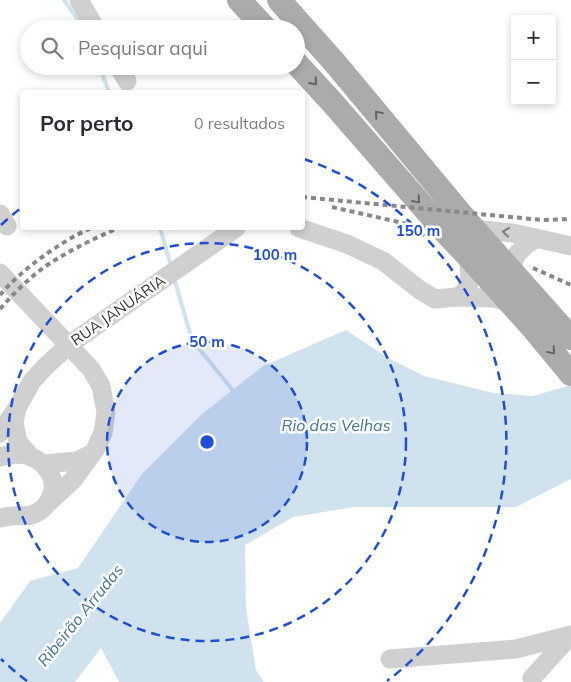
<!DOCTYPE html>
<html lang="pt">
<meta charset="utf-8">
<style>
body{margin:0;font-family:Mulish,sans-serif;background:#f7f7f7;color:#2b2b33}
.controls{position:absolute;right:15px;top:15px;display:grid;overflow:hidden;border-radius:5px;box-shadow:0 2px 8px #0003}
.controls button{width:45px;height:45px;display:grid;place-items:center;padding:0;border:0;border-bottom:1px solid #e1e1e2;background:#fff;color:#2b2b33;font:25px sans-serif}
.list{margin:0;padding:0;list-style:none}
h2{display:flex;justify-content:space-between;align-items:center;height:65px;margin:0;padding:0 20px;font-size:21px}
h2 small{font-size:16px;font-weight:400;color:#7c7c81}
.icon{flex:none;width:28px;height:28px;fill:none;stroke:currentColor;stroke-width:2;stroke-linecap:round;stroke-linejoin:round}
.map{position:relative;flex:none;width:571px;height:682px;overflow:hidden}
.search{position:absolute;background:#fff;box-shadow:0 2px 8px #0003;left:20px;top:20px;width:285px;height:55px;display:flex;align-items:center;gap:12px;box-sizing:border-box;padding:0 18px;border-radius:28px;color:#7c7c81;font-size:19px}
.panel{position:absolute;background:#fff;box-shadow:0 2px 8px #0003;left:20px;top:90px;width:285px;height:140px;border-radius:5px}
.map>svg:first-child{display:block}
.water{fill:#cfe2ee}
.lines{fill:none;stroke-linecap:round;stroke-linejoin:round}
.stream{stroke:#cfe2ee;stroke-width:4}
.minor{stroke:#d0d0d0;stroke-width:19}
.major{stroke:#ababab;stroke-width:24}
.rail{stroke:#888;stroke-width:4;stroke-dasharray:5 4;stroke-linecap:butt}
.oneway{stroke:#636363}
.oneway2{stroke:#7a7a7a}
.ring{fill:none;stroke:#1d4ed8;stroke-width:2.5;stroke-dasharray:9 6}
.labels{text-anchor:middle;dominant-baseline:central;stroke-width:5;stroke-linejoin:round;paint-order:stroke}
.street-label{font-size:15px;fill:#333;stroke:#fff}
.water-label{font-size:16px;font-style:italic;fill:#3f7597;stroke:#fff}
.centre{fill:#1d4ed8;stroke:#fff;stroke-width:2.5}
.ring-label{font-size:15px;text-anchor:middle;font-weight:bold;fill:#1d4ed8;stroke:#fff;stroke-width:5;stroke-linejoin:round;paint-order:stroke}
</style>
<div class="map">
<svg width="571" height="682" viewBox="0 0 571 682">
<rect width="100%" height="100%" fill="#fff"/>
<path class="water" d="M346,330L388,358L424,376L494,393L533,396L571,385V479L516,507H354L293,517L245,545L246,609L256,670L264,682H119L101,648L75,682H0V623L30,581L78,568L142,474L202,414L263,366Z"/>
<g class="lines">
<path class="stream" d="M64,0L85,29
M99,66L109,92
M160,228L171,266
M174,278L192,340L235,393"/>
<path class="minor" d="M79,0L96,29
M118,66L127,81
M0,214L7,226
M299,228L347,244L383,261L420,290L435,299L456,297L494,298L510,303
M474,229L513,233L571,246
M510,269L517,254L526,245L537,238
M0,273L91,369L101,386L106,412L103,433L95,450L73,480L48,503
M456,297C474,290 470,272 468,256
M17,408L14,422L18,442L31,457
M0,433L17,408L32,381L46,366L70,344L236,228
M0,457C6,455 12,454 19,454C40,455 60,476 51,497C48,503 44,509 38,512C30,518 21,515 12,516C8,516 4,517 0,518
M44,464L77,461L93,453
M390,659L516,649L571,635
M532,678L570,636"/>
<path class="major" d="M239,0L266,29
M279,0L335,63L465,219L571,338
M296,63L331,101L446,233L468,256L532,327L571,374"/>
<path class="rail" d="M302,197L542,220L571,219
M332,207L434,230
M533,268L571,285
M0,295C21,270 61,241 91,228
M0,309C14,293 29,278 46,266C68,251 93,239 118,228"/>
</g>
<defs><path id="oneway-chevron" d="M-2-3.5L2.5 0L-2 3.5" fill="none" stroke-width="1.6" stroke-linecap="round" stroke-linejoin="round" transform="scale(1.25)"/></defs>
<g class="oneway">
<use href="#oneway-chevron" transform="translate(314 82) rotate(48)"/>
<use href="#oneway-chevron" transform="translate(378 114) rotate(-130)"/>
<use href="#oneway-chevron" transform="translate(417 200) rotate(49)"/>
<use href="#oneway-chevron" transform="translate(552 351) rotate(50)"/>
</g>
<use class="oneway2" href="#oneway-chevron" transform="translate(506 232) rotate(-173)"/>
<circle cx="207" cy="442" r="100" fill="#1d4ed8" fill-opacity=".12"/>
<g class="ring">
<circle cx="207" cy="442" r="100"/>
<circle cx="207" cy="442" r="199"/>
<path d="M27 681A299 299 0 0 1 1 659M1 225A299 299 0 0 1 21 208M304 159A299 299 0 0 1 387 681"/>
</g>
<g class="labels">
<g class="street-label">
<text transform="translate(118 310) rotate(-35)">RUA JANUÁRIA</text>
</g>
<g class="water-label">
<text x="336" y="425">Rio das Velhas</text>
<text transform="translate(80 615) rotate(-51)">Ribeirão Arrudas</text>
</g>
</g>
<circle cx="207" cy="442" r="8" class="centre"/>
<g class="ring-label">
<text x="418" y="236">150 m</text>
<text x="275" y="260">100 m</text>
<text x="207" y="347">50 m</text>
</g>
</svg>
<div class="controls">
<button>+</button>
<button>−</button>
</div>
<div class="search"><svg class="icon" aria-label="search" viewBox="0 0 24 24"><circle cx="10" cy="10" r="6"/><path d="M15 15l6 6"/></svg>Pesquisar aqui</div>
<section class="panel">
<h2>Por perto<small>0 resultados</small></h2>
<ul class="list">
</ul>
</section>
</div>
